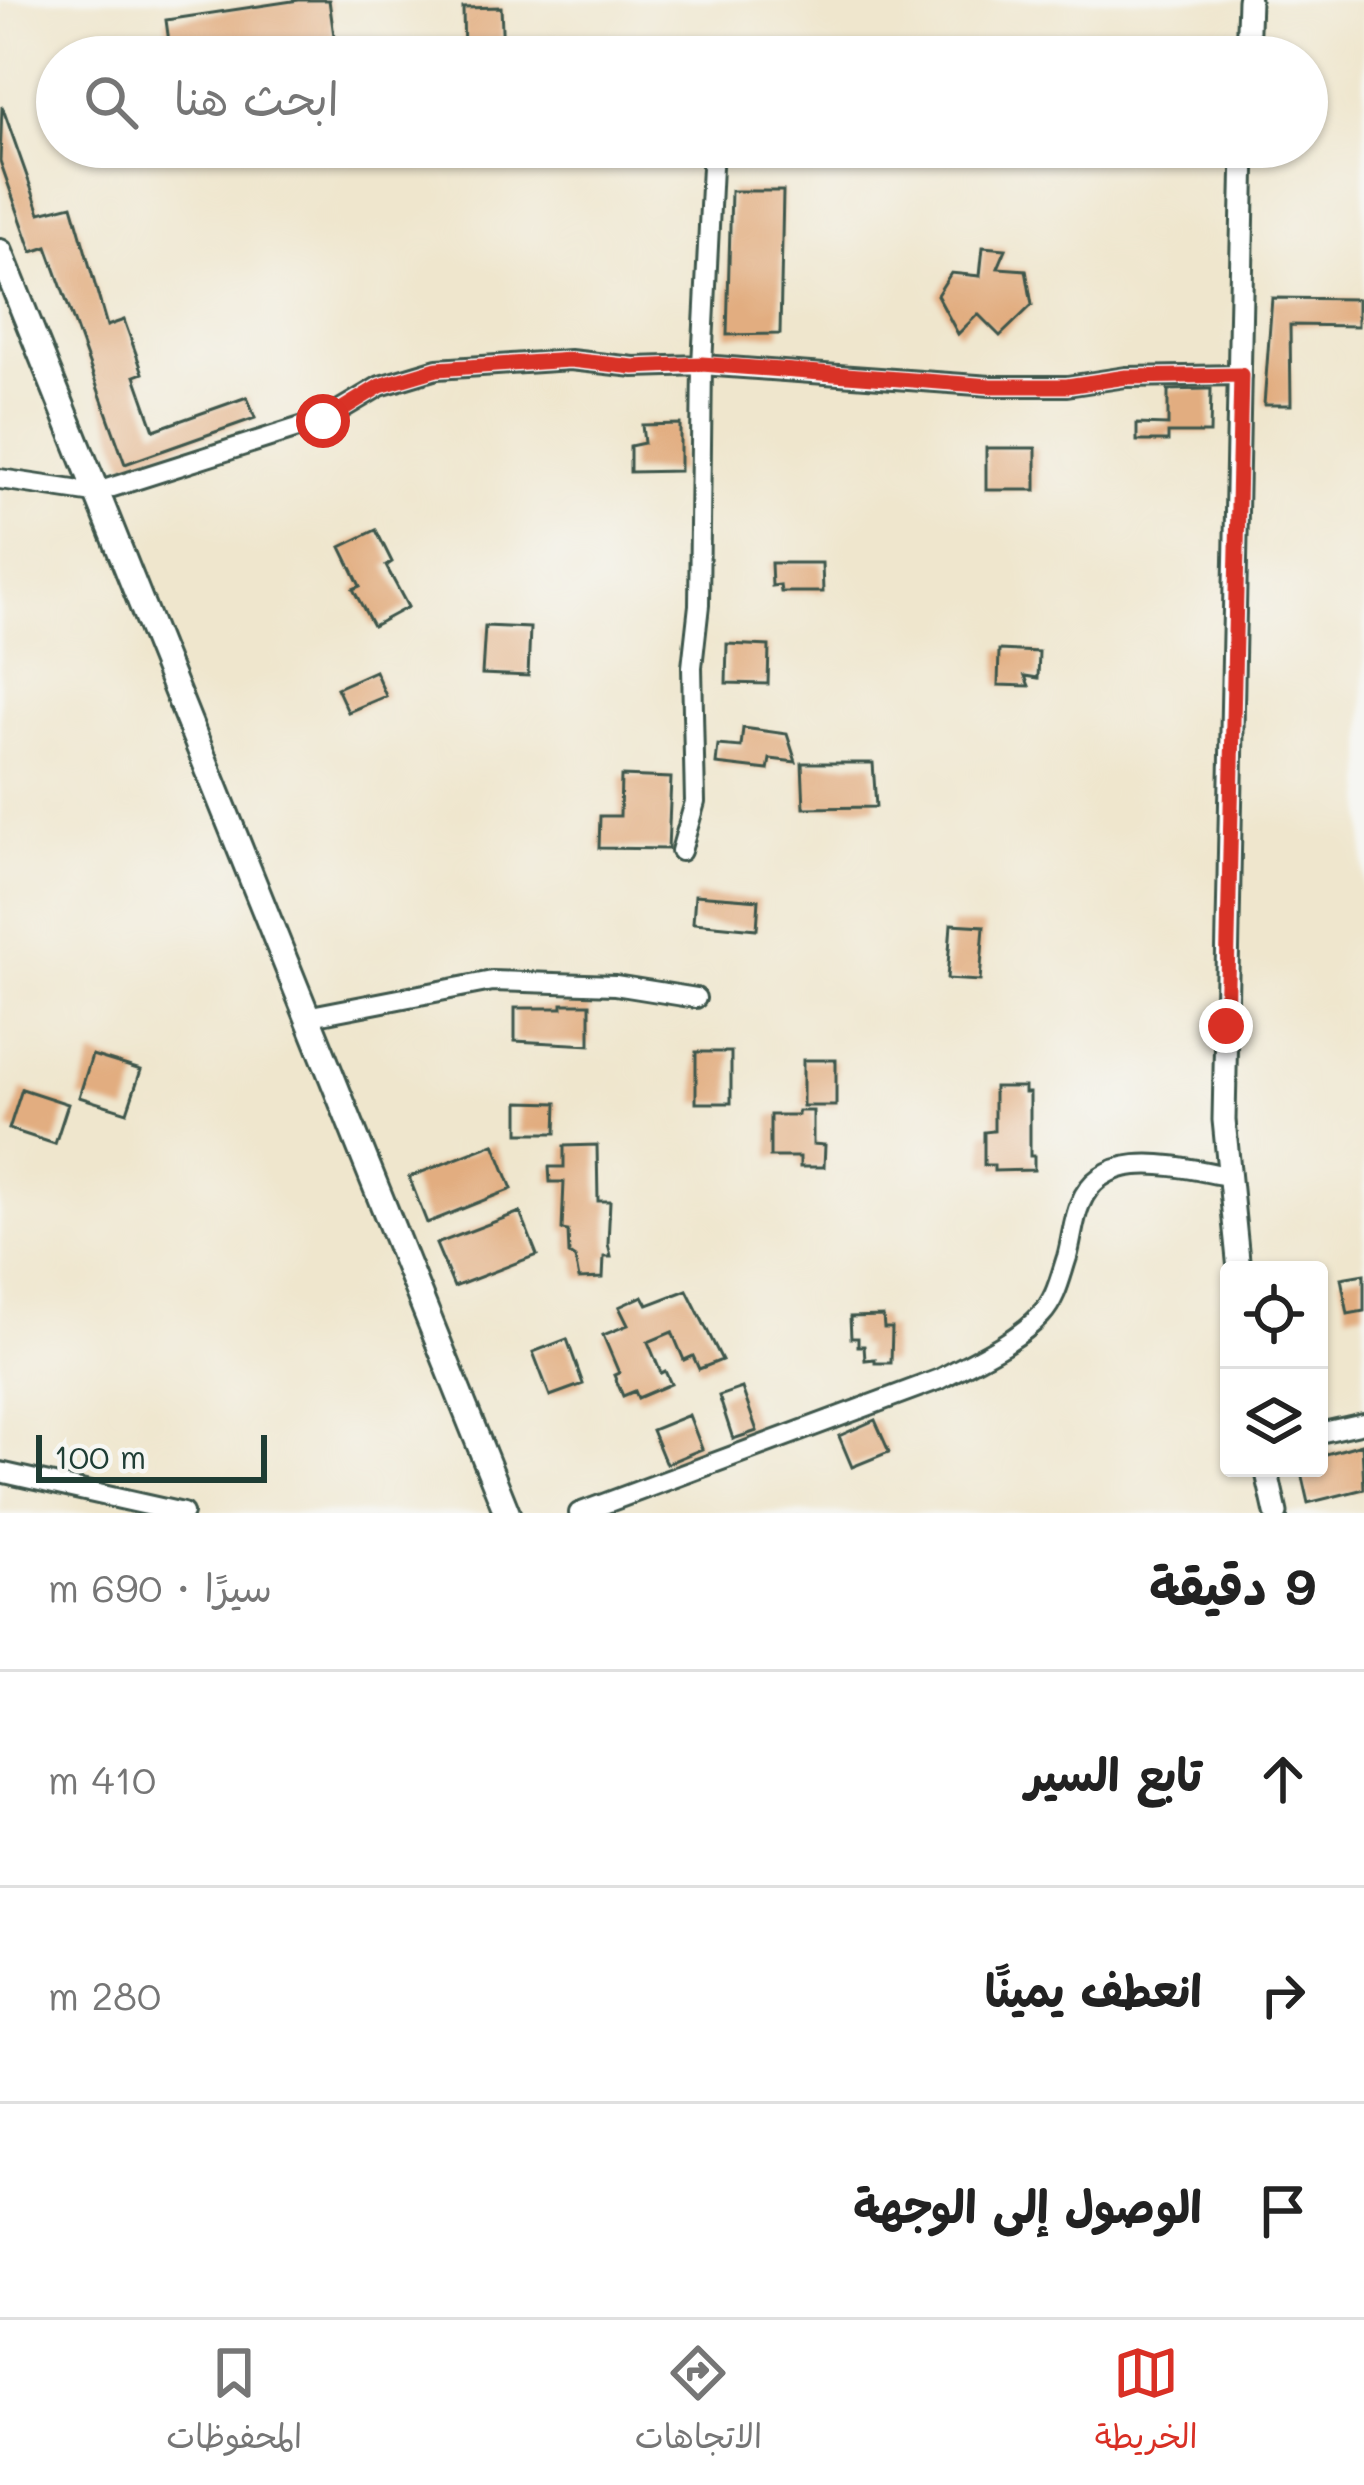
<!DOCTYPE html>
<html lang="ar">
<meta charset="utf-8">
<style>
body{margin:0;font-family:Mali,"Playpen Sans Arabic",sans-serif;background:#f6f6f6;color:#222;direction:rtl}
.controls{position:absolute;right:36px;bottom:36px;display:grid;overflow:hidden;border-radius:12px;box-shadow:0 3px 9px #0004}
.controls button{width:108px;height:108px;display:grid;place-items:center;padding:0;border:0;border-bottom:3px solid #e0e0e0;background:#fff;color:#222;font:60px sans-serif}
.scale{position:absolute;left:36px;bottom:30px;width:231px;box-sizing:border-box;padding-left:12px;border:6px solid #1f3d34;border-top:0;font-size:33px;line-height:42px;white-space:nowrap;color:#1f3d34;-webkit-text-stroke:9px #f6f6f2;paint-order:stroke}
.stop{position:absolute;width:36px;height:36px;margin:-27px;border:9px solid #d93025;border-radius:50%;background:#fff}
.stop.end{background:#d93025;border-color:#fff;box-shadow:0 3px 12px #0008}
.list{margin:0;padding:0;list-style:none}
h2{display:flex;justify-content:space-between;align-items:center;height:156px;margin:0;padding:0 48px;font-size:51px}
h2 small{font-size:39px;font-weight:400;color:#767676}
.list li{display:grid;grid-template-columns:78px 1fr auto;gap:36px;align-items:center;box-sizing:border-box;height:216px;padding:0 48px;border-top:3px solid #e0e0e0}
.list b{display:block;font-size:45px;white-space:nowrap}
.list em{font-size:39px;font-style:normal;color:#767676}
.icon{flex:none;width:66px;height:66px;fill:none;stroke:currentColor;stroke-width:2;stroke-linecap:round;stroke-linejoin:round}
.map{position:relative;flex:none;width:1364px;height:1513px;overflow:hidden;direction:ltr}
.search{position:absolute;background:#fff;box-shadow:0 3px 9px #0004;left:36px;right:36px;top:36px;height:132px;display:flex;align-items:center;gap:30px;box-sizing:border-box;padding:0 42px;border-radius:66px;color:#767676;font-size:45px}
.sheet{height:804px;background:#fff}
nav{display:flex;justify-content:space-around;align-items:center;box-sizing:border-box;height:168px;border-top:3px solid #e0e0e0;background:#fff;font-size:33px;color:#767676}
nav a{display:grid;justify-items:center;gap:6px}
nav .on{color:#d93025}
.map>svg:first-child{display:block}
.building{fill:#e2ad80}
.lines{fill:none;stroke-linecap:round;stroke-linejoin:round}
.minor-casing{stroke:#3e564b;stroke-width:24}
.tertiary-casing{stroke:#3e564b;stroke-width:27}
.secondary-casing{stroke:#3e564b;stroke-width:30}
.minor{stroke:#fff;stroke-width:18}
.tertiary{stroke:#fff;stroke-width:21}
.secondary{stroke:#fff;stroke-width:24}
.route{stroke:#d93025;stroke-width:15}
</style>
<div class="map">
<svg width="1364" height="1513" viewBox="0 0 1364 1513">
<rect width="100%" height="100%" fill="#f6f6f2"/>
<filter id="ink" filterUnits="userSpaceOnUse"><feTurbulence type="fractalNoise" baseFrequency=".00833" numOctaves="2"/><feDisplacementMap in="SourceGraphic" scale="24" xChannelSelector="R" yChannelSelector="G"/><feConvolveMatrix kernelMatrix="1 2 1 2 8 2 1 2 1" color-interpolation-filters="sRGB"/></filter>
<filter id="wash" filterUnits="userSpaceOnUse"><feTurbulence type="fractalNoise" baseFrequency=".004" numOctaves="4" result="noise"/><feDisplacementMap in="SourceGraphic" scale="48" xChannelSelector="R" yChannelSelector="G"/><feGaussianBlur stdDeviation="2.7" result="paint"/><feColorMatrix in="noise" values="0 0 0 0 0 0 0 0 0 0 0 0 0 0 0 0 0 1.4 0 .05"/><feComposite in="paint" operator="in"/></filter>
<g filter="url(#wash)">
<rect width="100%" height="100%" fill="#efe6cd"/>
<g id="blocks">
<path class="building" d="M299,0H329L337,57H171L166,20Z
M501,7L503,53L464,54L463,8Z
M2,106L40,213L72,205L107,326L124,320L143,373L135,376L154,430L247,397L255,418L125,464L47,247L32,252L0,161Z
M731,191H783L780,334L727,335Z
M983,247L1006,249L998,268L1026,270L1032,305L1000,336L978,314L958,334L937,295L951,273L980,276Z
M1272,298L1358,299V326L1290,325L1291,405H1264Z
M1206,389H1211L1210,433H1168V441H1137V424L1168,425V390Z
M680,424V471L630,472V446L644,443L642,425Z
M986,448H1036V490H986Z
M376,530L392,562L386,566L408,607L373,626L353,589L360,586L341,547Z
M771,563H822L823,592H781L780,585L772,586Z
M485,626L530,628L528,676L482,674Z
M727,644L769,646L768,684L726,683Z
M999,650L1039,652L1038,678L1025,676L1029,686L998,685Z
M375,671L386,696L348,712L337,688Z
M743,728L787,734L796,762L770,759L768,770L716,764L718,745L741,747Z
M802,763H873L876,807L804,808Z
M621,776L671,778L668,849L599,848L600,816H620Z
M695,895L759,900L757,929L693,923Z
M951,924L984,926L980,981L947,979Z
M562,1004H590V1045L515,1041V1008H562Z
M696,1052H731V1103H696Z
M92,1055L141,1070L127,1112L79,1097Z
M803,1060H836V1106H803Z
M994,1087H1025V1093H1030V1156H1034V1170L994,1171V1165H984V1132L994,1131Z
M22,1089L68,1104L55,1144L9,1129Z
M519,1102L557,1103L556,1133H519Z
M798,1111H813V1144L825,1145L824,1167H800V1157H770V1115H798Z
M494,1144L512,1189L427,1223L409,1177Z
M597,1145L598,1201H610L608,1244L611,1257H604L603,1278L579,1279L575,1258L569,1254L568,1231L562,1230L564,1182H550L549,1167H564V1146Z
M520,1212L537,1255L454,1287L436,1244Z
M1364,1274V1311L1348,1314L1341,1278Z
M687,1290L722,1360L699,1369L693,1356L684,1360L672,1332L648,1342L661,1373L665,1371L671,1384L638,1398L635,1391L623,1396L614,1375L619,1373L603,1335L628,1325L619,1307L643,1296L648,1305Z
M883,1316L884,1328H892L891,1363H875V1359L865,1360L864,1346H858V1338H851L850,1317Z
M567,1339L583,1384L550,1396L533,1352Z
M742,1388L757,1431L733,1439L719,1396Z
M689,1415L702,1449L666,1464L652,1430Z
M875,1420L889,1452L852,1467L839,1436Z
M1362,1444L1364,1489L1308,1503L1300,1468H1319V1456Z"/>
</g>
</g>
<g filter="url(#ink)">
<use href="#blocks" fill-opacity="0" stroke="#3e564b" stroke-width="3"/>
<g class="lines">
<defs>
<path id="minor" d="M0,479L94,493L323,420L380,386L437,369L570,360L634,367L702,365L991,386H1067L1126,377L1241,375
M681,851L695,802L692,667L699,605L702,365L713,147
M306,1017L492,981L615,985L696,998
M1319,1433L1364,1423
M0,1472L183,1513
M579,1513L940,1379C972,1361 1015,1343 1041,1315C1056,1299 1060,1278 1067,1257C1072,1240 1073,1220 1080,1204C1104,1144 1181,1168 1228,1176"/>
<path id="tertiary" d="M1247,57L1249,0
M1239,1270L1224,1120L1244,147
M1266,1468L1276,1513"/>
<path id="secondary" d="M0,252L507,1513"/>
</defs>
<use href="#minor" class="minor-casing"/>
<use href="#tertiary" class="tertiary-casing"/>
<use href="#secondary" class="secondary-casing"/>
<use href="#minor" class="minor"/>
<use href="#tertiary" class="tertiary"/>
<use href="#secondary" class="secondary"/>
</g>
</g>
<g class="lines" filter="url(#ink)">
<path class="route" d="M323,421L380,386L437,369L570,360L634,367L702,364L991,386H1067L1126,377L1241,375L1226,1026"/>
</g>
</svg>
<div class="controls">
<button><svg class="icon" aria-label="locate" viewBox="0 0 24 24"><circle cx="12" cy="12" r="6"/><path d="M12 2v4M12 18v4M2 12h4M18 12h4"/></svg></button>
<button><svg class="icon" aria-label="layers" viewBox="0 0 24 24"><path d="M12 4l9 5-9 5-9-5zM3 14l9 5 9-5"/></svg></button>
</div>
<div class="scale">100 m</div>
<div class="stop" style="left:323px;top:421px"></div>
<div class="stop end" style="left:1226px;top:1026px"></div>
<div class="search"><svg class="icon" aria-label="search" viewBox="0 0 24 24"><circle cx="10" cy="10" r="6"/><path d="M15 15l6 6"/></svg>ابحث هنا</div>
</div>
<section class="sheet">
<h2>9 دقيقة<small>سيرًا · 690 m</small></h2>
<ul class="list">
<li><svg class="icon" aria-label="ahead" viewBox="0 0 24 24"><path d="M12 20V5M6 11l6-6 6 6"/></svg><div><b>تابع السير</b></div><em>410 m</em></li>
<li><svg class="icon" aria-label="right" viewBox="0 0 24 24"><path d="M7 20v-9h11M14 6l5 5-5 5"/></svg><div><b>انعطف يمينًا</b></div><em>280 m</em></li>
<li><svg class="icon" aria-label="arrive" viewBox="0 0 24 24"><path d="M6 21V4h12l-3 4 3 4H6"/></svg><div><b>الوصول إلى الوجهة</b></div></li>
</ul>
</section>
<nav>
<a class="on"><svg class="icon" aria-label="map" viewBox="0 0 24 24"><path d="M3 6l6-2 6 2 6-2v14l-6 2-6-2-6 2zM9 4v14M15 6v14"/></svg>الخريطة</a>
<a><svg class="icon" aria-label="directions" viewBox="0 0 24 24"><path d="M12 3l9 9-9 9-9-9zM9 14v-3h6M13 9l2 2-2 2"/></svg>الاتجاهات</a>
<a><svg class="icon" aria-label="saved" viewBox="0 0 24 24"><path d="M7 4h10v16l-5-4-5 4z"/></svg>المحفوظات</a>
</nav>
